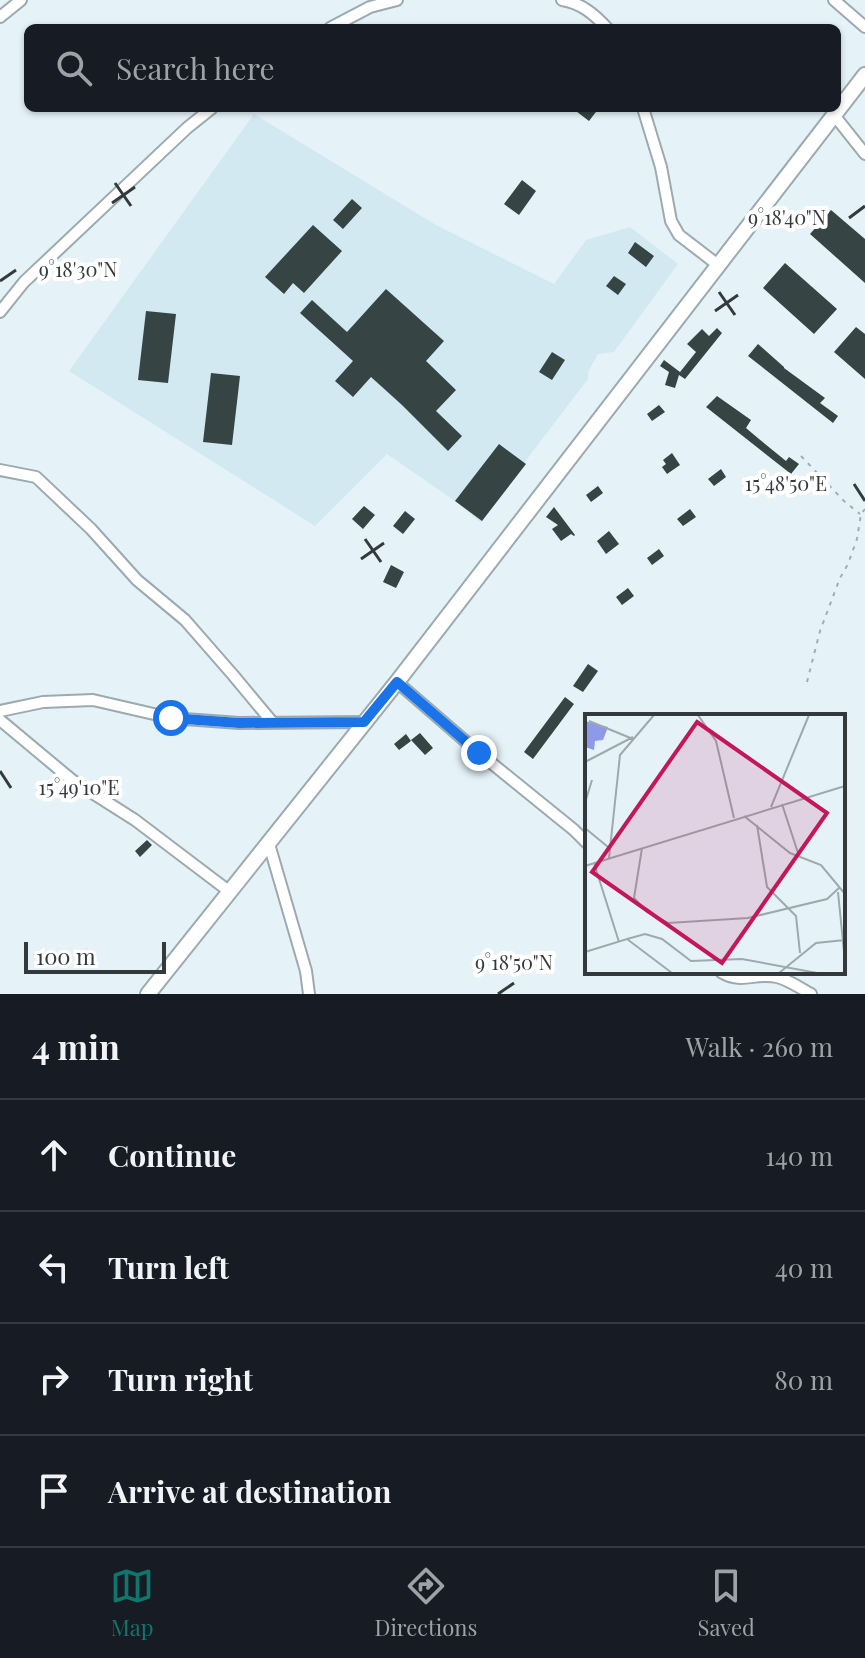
<!DOCTYPE html>
<meta charset="utf-8">
<style>
body{margin:0;font-family:"Playfair Display",serif;background:#20242c;color:#f1f3f6}
.scale{position:absolute;left:24px;bottom:20px;width:142px;box-sizing:border-box;padding-left:8px;border:4px solid #343a3c;border-top:0;font-size:22px;line-height:28px;white-space:nowrap;color:#343a3c;-webkit-text-stroke:6px #fff;paint-order:stroke}
.stop{position:absolute;width:24px;height:24px;margin:-18px;border:6px solid #1a73e8;border-radius:50%;background:#fff}
.stop.end{background:#1a73e8;border-color:#fff;box-shadow:0 2px 8px #0008}
.list{margin:0;padding:0;list-style:none}
h2{display:flex;justify-content:space-between;align-items:center;height:104px;margin:0;padding:0 32px;font-size:34px}
h2 small{font-size:26px;font-weight:400;color:#9ea1a6}
.list li{display:grid;grid-template-columns:52px 1fr auto;gap:24px;align-items:center;box-sizing:border-box;height:112px;padding:0 32px;border-top:2px solid #363941}
.list b{display:block;font-size:30px;white-space:nowrap}
.list em{font-size:26px;font-style:normal;color:#9ea1a6}
.icon{flex:none;width:44px;height:44px;fill:none;stroke:currentColor;stroke-width:2;stroke-linecap:round;stroke-linejoin:round}
.map{position:relative;flex:none;width:865px;height:994px;overflow:hidden}
.search{position:absolute;background:#171b24;box-shadow:0 2px 6px #0004;left:24px;right:24px;top:24px;height:88px;display:flex;align-items:center;gap:20px;box-sizing:border-box;padding:0 28px;border-radius:12px;color:#9ea1a6;font-size:30px}
.sheet{height:552px;background:#171b24}
nav{display:flex;justify-content:space-around;align-items:center;box-sizing:border-box;height:112px;border-top:2px solid #363941;background:#171b24;font-size:22px;color:#9ea1a6}
nav a{display:grid;justify-items:center;gap:4px}
nav .on{color:#0f766e}
.map>svg:first-child{display:block}
.built{fill:#d2e9f2}
.building{fill:#364444}
.lines{fill:none;stroke-linecap:round;stroke-linejoin:round}
.minor-casing{stroke:#9caaaf;stroke-width:14}
.secondary-casing{stroke:#9caaaf;stroke-width:18}
.path{stroke:#a2adb2;stroke-width:2;stroke-dasharray:4 6;stroke-linecap:butt}
.minor{stroke:#fff;stroke-width:10}
.secondary{stroke:#fff;stroke-width:14}
.route{stroke:#1a73e8;stroke-width:10}
.ticks{fill:none;stroke:#343a3c;stroke-width:3}
.inset-road{fill:none;stroke:#9ea9ad;stroke-width:2}
.view{fill:#c2185b;fill-opacity:0.15;stroke:#c2185b;stroke-width:4}
.inset-edge{fill:none;stroke:#343a3c;stroke-width:4}
.ticks-label{font-size:20px;text-anchor:middle;fill:#343a3c;stroke:#fff;stroke-width:8;stroke-linejoin:round;paint-order:stroke}
</style>
<div class="map">
<svg width="865" height="994" viewBox="0 0 865 994">
<rect width="100%" height="100%" fill="#e5f3f9"/>
<path class="built" d="M254,114L436,225L554,284L586,240L630,227L678,264L614,352L598,354L588,372V379L524,463L481,523L455,501L387,454L315,526L69,371Z"/>
<path class="building" d="M572,108H599L589,121Z
M522,180L536,191L519,215L504,204Z
M352,199L362,208L343,229L333,220Z
M831,210L865,239V283L810,234Z
M313,225L342,251L304,293L293,283L284,294L265,277Z
M635,242L654,256L646,267L628,253Z
M785,263L837,309L814,334L763,288Z
M614,276L626,284L618,295L606,286Z
M386,289L444,341L426,361L456,390L436,411L462,436L448,451L402,405L371,377L353,397L335,381L353,361L300,313L312,300L347,332Z
M146,311L176,314L168,383L138,380Z
M856,327L865,334V379L834,352Z
M717,328L722,333L685,379L679,375L675,388L665,385L669,372L660,366L664,360L680,372L696,352L687,344L702,329L709,336Z
M758,344L784,367V368L825,398L820,403L838,416L833,423L748,356Z
M552,352L565,360L552,380L539,372Z
M211,373L240,376L232,445L203,442Z
M717,396L751,420L746,428L759,439L786,461L789,457L799,464L791,474L706,407Z
M659,405L665,412L652,421L647,414Z
M499,444L526,464L482,521L455,501Z
M672,453L680,465L667,474L662,467L666,464L663,460Z
M721,469L726,477L714,486L708,479Z
M598,486L603,493L591,502L586,495Z
M364,506L375,515L363,529L352,519Z
M554,507L575,535L574,536L571,534L561,541L552,529L558,525L546,517Z
M690,509L696,517L683,526L677,519Z
M405,511L415,519L403,534L393,526Z
M609,531L619,544L606,554L597,541Z
M659,549L664,556L652,565L647,558Z
M391,565L404,572L396,588L383,582Z
M628,588L634,596L622,605L616,597Z
M588,664L598,671L583,692L573,686Z
M565,697L574,704L533,759L524,752Z
M420,733L433,748L425,755L411,740Z
M406,734L411,741L399,750L394,744Z
M147,840L152,845L140,857L135,851Z"/>
<g class="lines">
<defs>
<path id="minor" d="M562,0C581,3 594,14 607,28
M834,0L865,27
M0,17L21,0
M330,28L370,7L397,0
M643,108L661,167L671,221L679,235L718,265
M834,115L865,154
M0,312L24,282L187,128L212,108
M0,470L36,477L91,529L137,580L185,620L233,675L273,723
M397,682L479,753L574,830L587,843
M0,711L43,702L93,700L171,718L239,723L364,722
M0,720L72,780L135,820L230,892
M269,844L306,971L309,994
M721,972C742,985 755,972 777,977C789,980 800,988 811,994"/>
<path id="secondary" d="M148,994L397,682L865,75"/>
</defs>
<use href="#minor" class="minor-casing"/>
<use href="#secondary" class="secondary-casing"/>
<path class="path" d="M801,456L844,501L860,514
M807,682L820,631L840,578L848,564L857,539L861,514L865,509"/>
<use href="#minor" class="minor"/>
<use href="#secondary" class="secondary"/>
</g>
<g class="lines">
<path class="route" d="M171,718L239,723L364,722L397,682L479,753"/>
</g>
<path class="ticks" d="M115,183L131,206M112,203L135,187M849,218L865,206M0,281L16,270M719,292L735,315M715,311L738,295M854,484L865,501M365,539L381,562M361,559L384,543M0,771L11,788M498,994L514,983"/>
<g transform="translate(585 714)">
<rect width="260" height="260" fill="#e5f3f9"/>
<path d="M0,7L23,13L18,26L10,27L9,36L0,33Z" fill="#8e99ea"/>
<path class="inset-road" d="M113,1L131,27L149,104M4,7L48,25M0,48L48,23M0,89L7,66M197,90L214,142M186,93L224,1M159,102L205,139L236,151L260,180M172,111L182,173L211,202L215,239M0,114L23,133M57,134L49,184L62,198L83,209L163,204L242,185L254,174M24,144L35,41L69,1M9,149L34,228M0,152L260,72M253,178L260,248M42,225L60,220L77,225L106,247L157,245L232,259M0,238L42,225L87,259M194,259L231,229L260,226"/>
<path class="view" d="M112,8L242,99L137,249L7,158Z"/>
<rect width="260" height="260" class="inset-edge"/>
</g>
<g class="ticks-label">
<text x="787" y="225">9°18'40"N</text>
<text x="78" y="277">9°18'30"N</text>
<text x="786" y="491">15°48'50"E</text>
<text x="79" y="795">15°49'10"E</text>
<text x="514" y="970">9°18'50"N</text>
</g>
</svg>
<div class="scale">100 m</div>
<div class="stop" style="left:171px;top:718px"></div>
<div class="stop end" style="left:479px;top:753px"></div>
<div class="search"><svg class="icon" aria-label="search" viewBox="0 0 24 24"><circle cx="10" cy="10" r="6"/><path d="M15 15l6 6"/></svg>Search here</div>
</div>
<section class="sheet">
<h2>4 min<small>Walk · 260 m</small></h2>
<ul class="list">
<li><svg class="icon" aria-label="ahead" viewBox="0 0 24 24"><path d="M12 20V5M6 11l6-6 6 6"/></svg><div><b>Continue</b></div><em>140 m</em></li>
<li><svg class="icon" aria-label="left" viewBox="0 0 24 24"><path d="M17 20v-9H6M10 6l-5 5 5 5"/></svg><div><b>Turn left</b></div><em>40 m</em></li>
<li><svg class="icon" aria-label="right" viewBox="0 0 24 24"><path d="M7 20v-9h11M14 6l5 5-5 5"/></svg><div><b>Turn right</b></div><em>80 m</em></li>
<li><svg class="icon" aria-label="arrive" viewBox="0 0 24 24"><path d="M6 21V4h12l-3 4 3 4H6"/></svg><div><b>Arrive at destination</b></div></li>
</ul>
</section>
<nav>
<a class="on"><svg class="icon" aria-label="map" viewBox="0 0 24 24"><path d="M3 6l6-2 6 2 6-2v14l-6 2-6-2-6 2zM9 4v14M15 6v14"/></svg>Map</a>
<a><svg class="icon" aria-label="directions" viewBox="0 0 24 24"><path d="M12 3l9 9-9 9-9-9zM9 14v-3h6M13 9l2 2-2 2"/></svg>Directions</a>
<a><svg class="icon" aria-label="saved" viewBox="0 0 24 24"><path d="M7 4h10v16l-5-4-5 4z"/></svg>Saved</a>
</nav>
